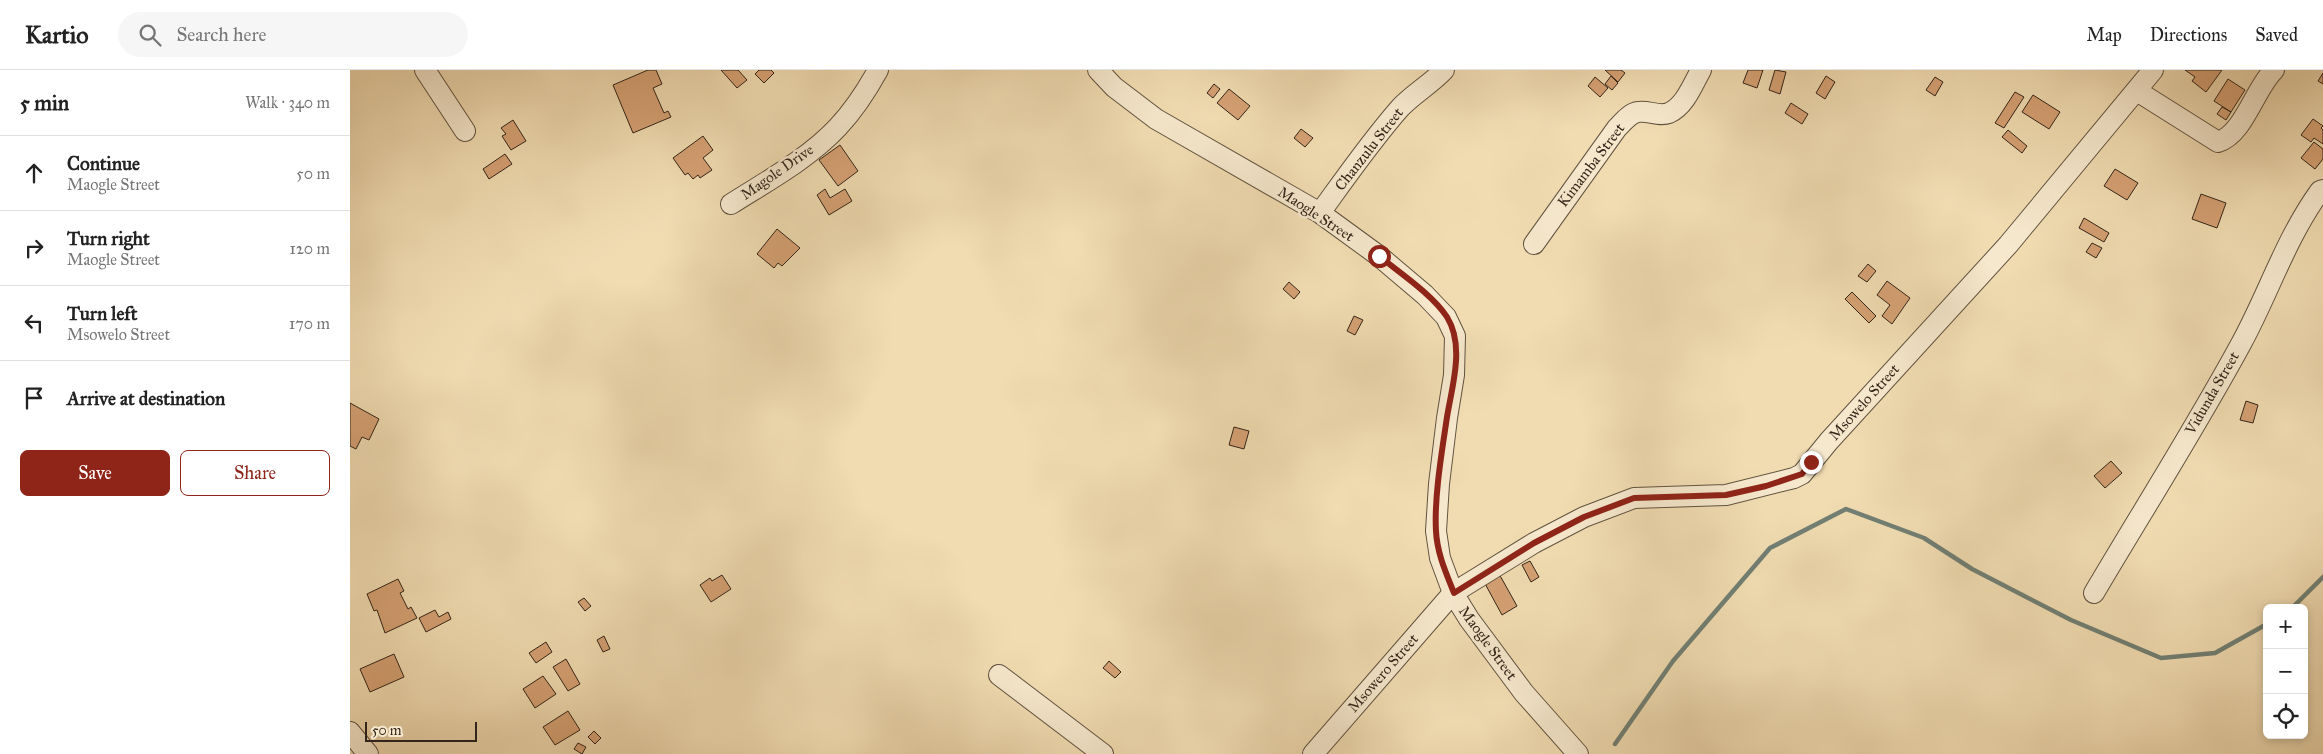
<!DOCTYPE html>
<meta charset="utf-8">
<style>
body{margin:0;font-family:"IM FELL Great Primer",serif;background:#f6f6f6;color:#222}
.controls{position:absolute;right:15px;bottom:15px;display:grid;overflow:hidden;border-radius:8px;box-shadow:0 2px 8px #0003}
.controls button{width:45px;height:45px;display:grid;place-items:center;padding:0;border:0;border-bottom:1px solid #e0e0e0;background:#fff;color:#222;font:25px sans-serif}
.scale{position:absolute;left:15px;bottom:12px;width:112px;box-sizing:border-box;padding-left:5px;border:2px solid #332519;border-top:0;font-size:14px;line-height:18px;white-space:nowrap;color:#332519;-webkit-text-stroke:4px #f6e8cd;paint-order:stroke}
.stop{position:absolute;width:15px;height:15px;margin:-11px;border:4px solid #8f2418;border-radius:50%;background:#fff}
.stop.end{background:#8f2418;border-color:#fff;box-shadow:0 1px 5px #0008}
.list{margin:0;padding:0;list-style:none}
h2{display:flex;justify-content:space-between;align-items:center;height:65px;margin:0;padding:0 20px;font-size:21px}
h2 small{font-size:16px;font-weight:400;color:#767676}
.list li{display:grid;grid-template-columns:32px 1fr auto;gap:15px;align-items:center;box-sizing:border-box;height:75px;padding:0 20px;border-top:1px solid #e0e0e0}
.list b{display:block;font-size:19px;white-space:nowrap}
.list p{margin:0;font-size:16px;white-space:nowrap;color:#767676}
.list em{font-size:16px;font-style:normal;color:#767676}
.actions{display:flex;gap:10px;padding:15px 20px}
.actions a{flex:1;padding:11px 0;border:1px solid #8f2418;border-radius:8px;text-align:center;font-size:18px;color:#8f2418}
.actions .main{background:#8f2418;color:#fff}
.icon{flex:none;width:28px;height:28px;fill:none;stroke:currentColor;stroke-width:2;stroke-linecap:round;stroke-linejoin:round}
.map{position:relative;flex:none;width:1973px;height:684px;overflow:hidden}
header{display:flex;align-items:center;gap:30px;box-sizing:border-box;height:70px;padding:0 25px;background:#fff;border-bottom:1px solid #e0e0e0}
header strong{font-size:24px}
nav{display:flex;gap:28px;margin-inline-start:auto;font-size:18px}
.search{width:350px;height:45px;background:#f6f6f6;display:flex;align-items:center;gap:12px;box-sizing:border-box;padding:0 18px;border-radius:28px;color:#767676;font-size:19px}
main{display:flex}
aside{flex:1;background:#fff}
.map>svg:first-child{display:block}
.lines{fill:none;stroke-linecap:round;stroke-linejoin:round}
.stream{stroke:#717f73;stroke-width:4.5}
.building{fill:#d5a174;stroke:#332519}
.minor-casing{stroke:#62533f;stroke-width:22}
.minor{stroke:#f6e8cd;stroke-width:20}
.route{stroke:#8f2418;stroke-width:6}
.labels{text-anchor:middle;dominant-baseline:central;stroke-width:5;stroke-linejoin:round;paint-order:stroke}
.street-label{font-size:15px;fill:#332519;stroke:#f6e8cd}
</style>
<header>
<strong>Kartio</strong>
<div class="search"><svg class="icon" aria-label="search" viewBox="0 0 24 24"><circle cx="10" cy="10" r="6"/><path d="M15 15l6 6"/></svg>Search here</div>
<nav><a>Map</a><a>Directions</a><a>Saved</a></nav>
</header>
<main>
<aside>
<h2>5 min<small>Walk · 340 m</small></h2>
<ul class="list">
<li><svg class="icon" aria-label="ahead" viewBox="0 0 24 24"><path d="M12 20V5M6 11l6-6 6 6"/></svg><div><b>Continue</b><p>Maogle Street</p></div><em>50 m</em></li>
<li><svg class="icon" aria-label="right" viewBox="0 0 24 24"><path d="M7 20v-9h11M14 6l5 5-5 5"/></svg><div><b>Turn right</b><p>Maogle Street</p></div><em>120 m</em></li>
<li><svg class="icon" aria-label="left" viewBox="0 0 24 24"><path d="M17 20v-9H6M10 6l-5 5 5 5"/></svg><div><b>Turn left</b><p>Msowelo Street</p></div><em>170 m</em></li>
<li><svg class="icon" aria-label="arrive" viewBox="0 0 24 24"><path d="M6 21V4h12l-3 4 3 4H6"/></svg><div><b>Arrive at destination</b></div></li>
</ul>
<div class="actions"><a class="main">Save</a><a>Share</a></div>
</aside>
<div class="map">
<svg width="1973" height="684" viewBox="0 0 1973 684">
<rect width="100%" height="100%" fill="#f1dcb2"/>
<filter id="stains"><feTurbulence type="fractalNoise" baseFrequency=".004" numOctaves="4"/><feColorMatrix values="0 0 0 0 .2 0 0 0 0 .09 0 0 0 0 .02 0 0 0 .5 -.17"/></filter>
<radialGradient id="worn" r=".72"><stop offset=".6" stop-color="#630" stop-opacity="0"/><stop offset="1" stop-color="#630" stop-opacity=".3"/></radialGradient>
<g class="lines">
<path class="stream" d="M1942,538L1973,507
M1265,674L1323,591L1420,478L1496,439L1574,468L1622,499L1721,550L1811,588L1865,583L1917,554"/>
</g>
<path class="building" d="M298,0H306L312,14L303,18L314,43L318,41L321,47L283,63L263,15Z
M371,0H388L397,10L387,18Z
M409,0H421L424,3L414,13L405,4Z
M1255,0H1271L1275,3L1268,12Z
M1398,0H1413L1407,18L1393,13Z
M1425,0L1436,2L1430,24L1419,20Z
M1835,0H1872L1856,22L1842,11L1845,7Z
M1973,3V14L1968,11Z
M1261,6L1268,13L1262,20L1255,14Z
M1476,6L1485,12L1475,29L1466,23Z
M1245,7L1258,18L1250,27L1238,16Z
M1585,7L1593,12L1585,26L1576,20Z
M1878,9L1895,20L1881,42L1864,31Z
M864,14L870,19L863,28L857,23Z
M879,19L900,36L888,50L867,33Z
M1665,22L1674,27L1654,58L1645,53Z
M1683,25L1710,42L1699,59L1672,42Z
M1441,33L1458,44L1452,54L1435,43Z
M1872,37L1881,42L1876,50L1867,44Z
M1963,49L1973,56L1971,58L1973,60V74L1964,68L1961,72L1951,65Z
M163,50L176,71L161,80L152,66L156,64L151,58Z
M951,59L963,68L955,77L944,68Z
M1658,60L1677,76L1672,83L1652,67Z
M353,66L363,80L353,88L362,100L350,108L348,105L343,109L338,103L335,105L323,88Z
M1964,72L1973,79V89L1965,99L1951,88Z
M490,75L508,101L488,116L469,90Z
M155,84L162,94L139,109L133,99Z
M1765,99L1788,113L1777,130L1754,116Z
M475,119L480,128L495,119L502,131L479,145L467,125Z
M1851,124L1876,133L1867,158L1842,149Z
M1734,148L1759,163L1754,172L1729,158Z
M427,159L450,178L432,196L428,193L424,198L407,184Z
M1742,173L1752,178L1746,188L1736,182Z
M1518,194L1526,201L1517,212L1508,206Z
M1537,211L1560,228L1542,254L1532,246L1540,235L1527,225Z
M939,212L950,222L944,229L933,219Z
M1502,222L1526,246L1519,253L1495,229Z
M1004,246L1013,250L1005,265L997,261Z
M1896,331L1908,335L1903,353L1890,350Z
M0,333L29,349L19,370L12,367L6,379L0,376Z
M884,357L899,361L894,379L879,375Z
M1761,391L1772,403L1755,418L1744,406Z
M1180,491L1189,507L1181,512L1172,495Z
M1148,502L1167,536L1152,545L1133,510Z
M372,505L381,519L361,532L350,515L360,508L362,511Z
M48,509L54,521L50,523L58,539L61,537L67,548L35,563L27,540L24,541L17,524Z
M234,528L241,536L235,541L228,532Z
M85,540L89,547L98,542L101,549L76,562L69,548Z
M254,566L260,579L253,582L247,570Z
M196,572L202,582L186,593L179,583Z
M44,584L54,607L20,622L10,599Z
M216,589L230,614L218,621L203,597Z
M759,591L771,602L765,608L753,598Z
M193,606L206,624L185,638L173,619Z
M218,641L230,660L205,675L193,657Z
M244,661L251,668L245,674L238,667Z
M228,673L236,677L232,684L224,679Z"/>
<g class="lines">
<defs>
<path id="minor" d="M75,0L115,61
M748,0L764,17L806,49L970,143L1029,186L1075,225L1096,247L1105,266L1104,305L1097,348L1089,414L1086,461L1090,488L1103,523L1119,549L1174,623L1228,684
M1787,21L1868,72C1894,64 1905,18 1924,0
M381,134C417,111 458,89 488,57C504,40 517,20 528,0
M970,143C996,107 1021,71 1050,38C1063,24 1081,14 1094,0
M1184,174L1267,58C1273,52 1280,43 1288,42C1298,40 1309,47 1319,43C1335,36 1343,14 1351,0
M1744,523C1793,440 1846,357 1892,272C1919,222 1936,168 1970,121L1973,120
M649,605L753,684
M0,662L18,684
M963,684L1103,523L1184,473L1234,447L1284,428L1376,425L1444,408L1452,404L1479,371L1658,175L1803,0"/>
</defs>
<use href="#minor" class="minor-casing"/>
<use href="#minor" class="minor"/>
</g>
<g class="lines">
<path class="route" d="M1029,186C1050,203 1083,225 1097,247C1115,276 1102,316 1097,347C1092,381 1084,427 1086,461C1087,483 1096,503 1104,523L1184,473L1234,447L1284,428L1376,425L1416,416L1452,404L1461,392"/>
</g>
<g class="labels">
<g class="street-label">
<text transform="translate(1019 79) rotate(-52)">Chanzulu Street</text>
<text transform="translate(1241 95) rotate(-53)">Kimamba Street</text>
<text transform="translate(427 102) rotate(-35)">Magole Drive</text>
<text transform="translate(966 144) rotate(33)">Maogle Street</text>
<text transform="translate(1862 323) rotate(-60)">Vidunda Street</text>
<text transform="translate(1514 332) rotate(-48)">Msowelo Street</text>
<text transform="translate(1138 573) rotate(54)">Maogle Street</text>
<text transform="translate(1033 603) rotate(-49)">Msowero Street</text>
</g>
</g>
<rect width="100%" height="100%" filter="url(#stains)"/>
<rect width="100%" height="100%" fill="url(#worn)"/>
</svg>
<div class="controls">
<button>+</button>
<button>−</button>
<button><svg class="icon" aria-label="locate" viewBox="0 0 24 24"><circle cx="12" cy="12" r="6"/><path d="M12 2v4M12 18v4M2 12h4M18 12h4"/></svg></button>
</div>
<div class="scale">50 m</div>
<div class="stop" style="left:1029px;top:186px"></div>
<div class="stop end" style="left:1461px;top:392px"></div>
</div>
</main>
